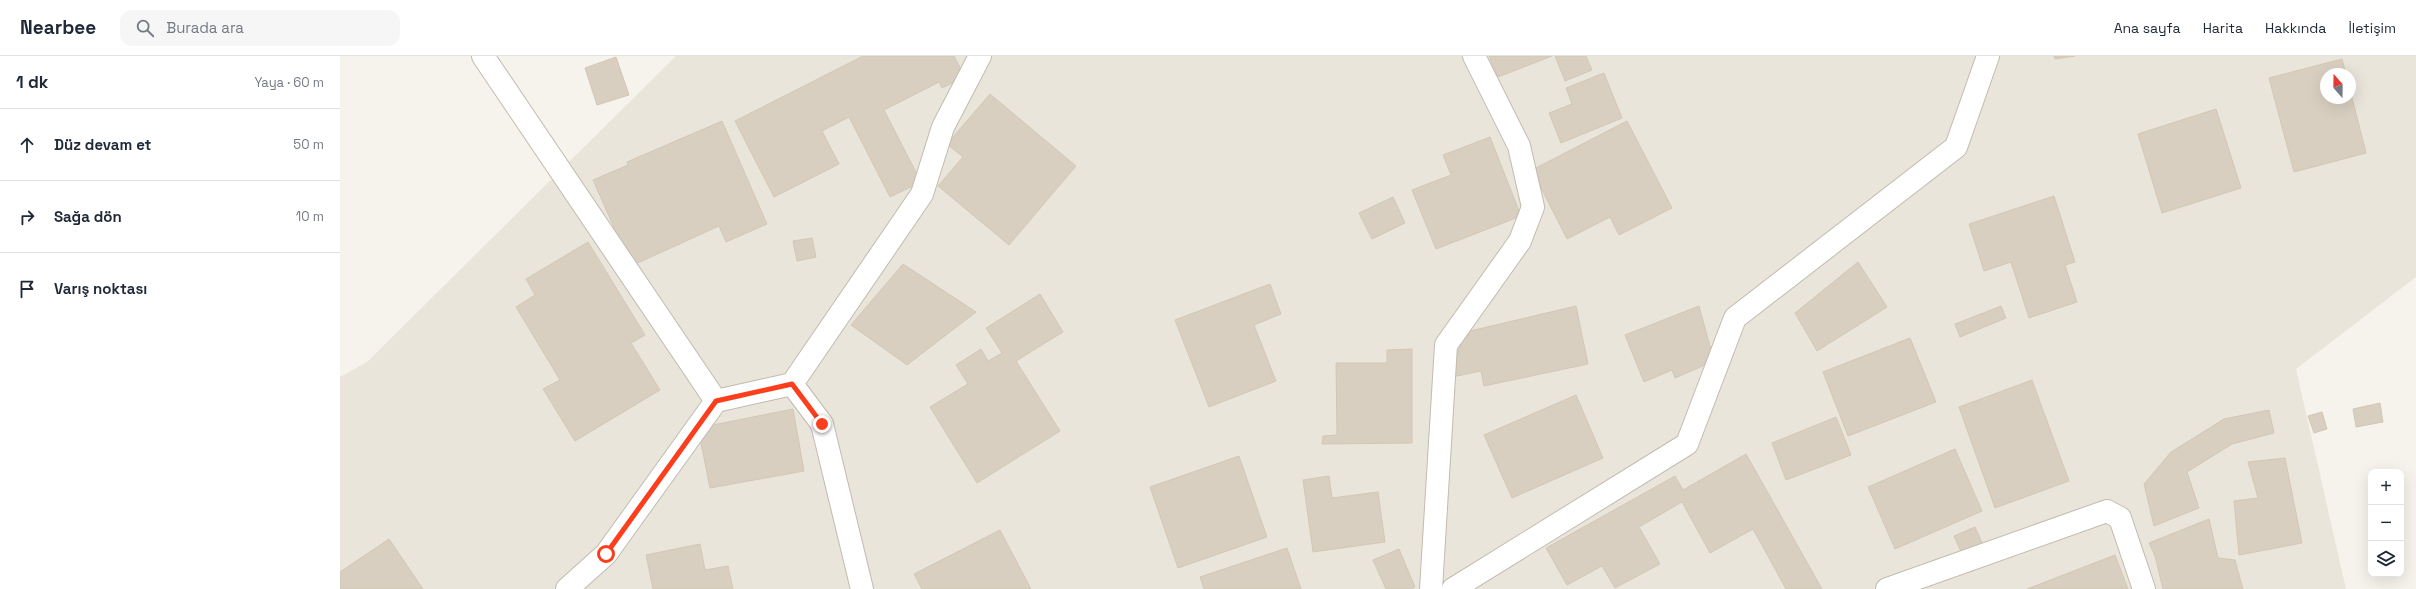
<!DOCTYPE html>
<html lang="tr">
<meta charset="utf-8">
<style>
body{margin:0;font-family:"Space Grotesk",sans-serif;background:#f6f6f7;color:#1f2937}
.controls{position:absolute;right:12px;bottom:12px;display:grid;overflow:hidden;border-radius:8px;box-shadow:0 4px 16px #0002}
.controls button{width:36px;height:36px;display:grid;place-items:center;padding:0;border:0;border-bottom:1px solid #e0e1e3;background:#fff;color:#1f2937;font:20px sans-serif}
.compass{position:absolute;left:1980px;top:12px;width:36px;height:36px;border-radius:50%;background:#fff;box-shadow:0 4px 16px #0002;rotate:340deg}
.stop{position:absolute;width:12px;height:12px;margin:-9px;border:3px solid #fc3e1d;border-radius:50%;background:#fff}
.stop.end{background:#fc3e1d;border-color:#fff;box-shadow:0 1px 4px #0008}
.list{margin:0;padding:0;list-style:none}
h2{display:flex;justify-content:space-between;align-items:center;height:52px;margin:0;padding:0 16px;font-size:17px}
h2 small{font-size:13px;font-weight:400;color:#747a83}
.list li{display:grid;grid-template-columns:26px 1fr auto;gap:12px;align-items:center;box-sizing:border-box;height:72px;padding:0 16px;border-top:1px solid #e0e1e3}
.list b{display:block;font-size:15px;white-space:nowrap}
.list em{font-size:13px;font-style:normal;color:#747a83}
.icon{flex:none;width:22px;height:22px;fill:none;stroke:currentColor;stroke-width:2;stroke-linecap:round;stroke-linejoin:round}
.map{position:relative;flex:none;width:2076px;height:533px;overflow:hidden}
header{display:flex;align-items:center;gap:24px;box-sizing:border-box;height:56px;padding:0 20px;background:#fff;border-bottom:1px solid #e0e1e3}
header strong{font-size:19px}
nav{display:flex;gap:22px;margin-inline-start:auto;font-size:14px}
.search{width:280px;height:36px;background:#f6f6f7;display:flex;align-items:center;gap:10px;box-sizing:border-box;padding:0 14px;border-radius:12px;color:#747a83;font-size:15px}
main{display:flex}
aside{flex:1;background:#fff}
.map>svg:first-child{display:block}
.residential{fill:#eae5da;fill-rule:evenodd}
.building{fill:#d8cfc1;stroke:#d3c7b4}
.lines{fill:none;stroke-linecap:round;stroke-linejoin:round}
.minor-casing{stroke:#c2bbae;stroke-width:24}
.minor{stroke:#fff;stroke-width:22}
.route{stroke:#fc3e1d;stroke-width:5}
</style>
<header>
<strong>Nearbee</strong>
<div class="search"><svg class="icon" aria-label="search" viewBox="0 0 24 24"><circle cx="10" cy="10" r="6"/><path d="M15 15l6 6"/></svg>Burada ara</div>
<nav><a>Ana sayfa</a><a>Harita</a><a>Hakkında</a><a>İletişim</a></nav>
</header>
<main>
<aside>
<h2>1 dk<small>Yaya · 60 m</small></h2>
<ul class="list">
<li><svg class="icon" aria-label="ahead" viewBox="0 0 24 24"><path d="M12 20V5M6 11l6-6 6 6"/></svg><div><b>Düz devam et</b></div><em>50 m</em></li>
<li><svg class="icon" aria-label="right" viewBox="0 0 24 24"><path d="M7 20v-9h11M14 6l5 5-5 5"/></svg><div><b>Sağa dön</b></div><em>10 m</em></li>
<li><svg class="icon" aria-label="arrive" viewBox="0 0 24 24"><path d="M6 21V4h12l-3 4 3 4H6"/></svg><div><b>Varış noktası</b></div></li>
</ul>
</aside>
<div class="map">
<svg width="2076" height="533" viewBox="0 0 2076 533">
<rect width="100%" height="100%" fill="#f6f3ec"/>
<path class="residential" d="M336,0H2076V221L1956,313L2006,533H0V321L27,306ZM1986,18H2010V42H1986Z"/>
<path class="building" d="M523,0H614L625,21L602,32L599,26L544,54L581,126L550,141L509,61L482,75L499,108L434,141L395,65Z
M1149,0H1212L1158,21Z
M1215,0H1246L1252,14L1225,25Z
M1714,0H1735L1715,3Z
M276,1L289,39L257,49L245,12Z
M2002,3L2006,18H1986V42H2010V34L2026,97L1954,116L1929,22Z
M1264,17L1282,62L1221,87L1209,57L1232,48L1226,32Z
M650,38L736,110L669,189L598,130L623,101L607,88Z
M1876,53L1901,132L1822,157L1798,78Z
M382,65L427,168L386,186L379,170L291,210L253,124L288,109L287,106Z
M1287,65L1332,152L1279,179L1270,161L1227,183L1192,114Z
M1150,81L1181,160L1096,193L1072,134L1111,119L1103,99Z
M1714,140L1735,206L1725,209L1737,246L1689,262L1671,206L1644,215L1629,168Z
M1053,141L1065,167L1032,183L1019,157Z
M472,182L476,201L457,205L453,185Z
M248,186L305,279L291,287L320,334L235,385L203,333L220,324L176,251L195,239L186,223Z
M1518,206L1547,251L1477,295L1455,257Z
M563,208L636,256L567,309L511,269Z
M930,228L941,258L914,269L936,325L869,351L835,264Z
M700,238L723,276L676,305L720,375L637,427L590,351L628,328L616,309L641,293L648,305L662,297L646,272Z
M1236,250L1248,308L1144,330L1141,315L1107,322L1126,276Z
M1359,250L1374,305L1335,322L1332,314L1304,326L1285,279Z
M1661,250L1666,262L1620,281L1615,268Z
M1570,282L1596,346L1508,380L1483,316Z
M1072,293V387L982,388L983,380L997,379L996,307H1047V294Z
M1692,324L1729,425L1655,452L1619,351Z
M1236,339L1263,402L1172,442L1144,379Z
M2040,347L2043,366L2016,371L2013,353Z
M453,353L464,415L370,432L358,372Z
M1929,354L1934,377L1892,388L1847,416L1859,452L1814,470L1804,428L1831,396L1884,363Z
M1982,356L1987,373L1974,377L1968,360Z
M1496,361L1511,399L1446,424L1432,387Z
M1615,393L1642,455L1555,493L1528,431Z
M1406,398L1482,533H1446L1413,473L1370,497L1342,446L1299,471L1320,508L1275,532L1262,510L1227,529L1206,492L1335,420L1343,434Z
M899,400L927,481L838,512L810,431Z
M1945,402L1962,487L1899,499L1894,445L1918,442L1908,406Z
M989,420L992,442L1038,436L1045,486L973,496L963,424Z
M1869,463L1878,502L1895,504L1903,533H1823L1815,500L1809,487Z
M1635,471L1651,507L1630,516L1614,480Z
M660,474L691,533H582L574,518Z
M49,483L83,533H0V516Z
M360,488L365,514L388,510L393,533H313L306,499Z
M947,492L961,533H864L860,521Z
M1059,493L1075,531L1071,533H1046L1033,504Z
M1775,499L1788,533H1687Z"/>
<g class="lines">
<defs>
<path id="minor" d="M143,0L376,345
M452,328L482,368L522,533
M227,533L266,498L376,345L452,328L582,138L603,71L640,0
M1091,533L1106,289L1180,185L1193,151L1179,90L1134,0
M1113,533L1347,388L1395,262L1616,91L1648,0
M1547,533L1767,455L1780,462L1804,533"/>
</defs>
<use href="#minor" class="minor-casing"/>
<use href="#minor" class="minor"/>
</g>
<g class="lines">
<path class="route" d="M266,498L376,345L452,328L482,368"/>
</g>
</svg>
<div class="controls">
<button>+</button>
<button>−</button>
<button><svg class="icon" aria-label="layers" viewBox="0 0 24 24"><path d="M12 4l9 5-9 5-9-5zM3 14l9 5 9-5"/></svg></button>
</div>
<svg class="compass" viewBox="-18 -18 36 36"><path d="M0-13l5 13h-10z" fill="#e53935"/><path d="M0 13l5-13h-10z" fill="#747a83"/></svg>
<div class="stop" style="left:266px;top:498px"></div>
<div class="stop end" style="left:482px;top:368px"></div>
</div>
</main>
